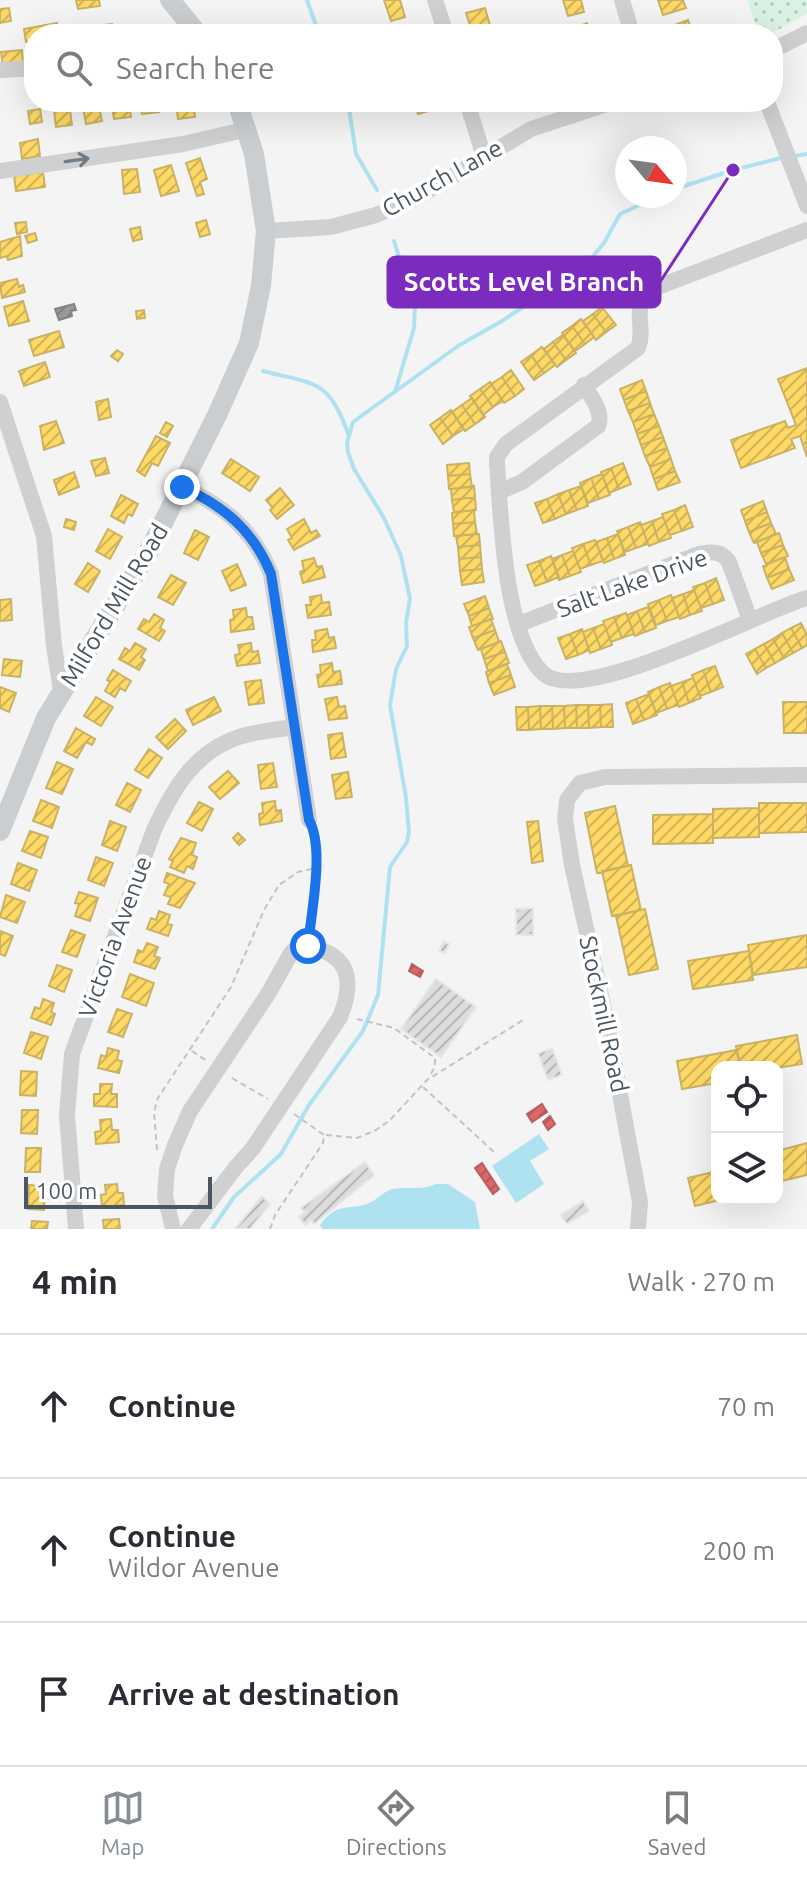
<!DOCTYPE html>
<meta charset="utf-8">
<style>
body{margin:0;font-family:Ubuntu,sans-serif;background:#f7f7f7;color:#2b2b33}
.controls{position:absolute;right:24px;bottom:24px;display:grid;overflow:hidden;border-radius:16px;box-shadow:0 8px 32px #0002}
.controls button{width:72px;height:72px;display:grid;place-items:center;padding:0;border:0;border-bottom:2px solid #e1e1e2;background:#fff;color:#2b2b33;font:40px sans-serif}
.compass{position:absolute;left:615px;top:136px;width:72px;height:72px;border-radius:50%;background:#fff;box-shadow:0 8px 32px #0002;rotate:119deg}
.scale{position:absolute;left:24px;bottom:20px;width:188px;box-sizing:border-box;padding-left:8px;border:4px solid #4a5661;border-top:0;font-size:22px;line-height:28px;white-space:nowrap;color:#4a5661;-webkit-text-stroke:6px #fff;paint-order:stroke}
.stop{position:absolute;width:24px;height:24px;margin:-18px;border:6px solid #1a73e8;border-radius:50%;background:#fff}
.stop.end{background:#1a73e8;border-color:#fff;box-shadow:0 2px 8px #0008}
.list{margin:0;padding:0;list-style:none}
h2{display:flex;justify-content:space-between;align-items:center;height:104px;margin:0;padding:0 32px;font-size:34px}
h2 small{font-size:26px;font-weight:400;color:#7c7c81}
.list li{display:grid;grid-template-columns:52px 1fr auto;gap:24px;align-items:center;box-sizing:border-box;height:144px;padding:0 32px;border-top:2px solid #e1e1e2}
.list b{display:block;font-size:30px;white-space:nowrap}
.list p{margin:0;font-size:26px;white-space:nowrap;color:#7c7c81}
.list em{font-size:26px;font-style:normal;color:#7c7c81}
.icon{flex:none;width:44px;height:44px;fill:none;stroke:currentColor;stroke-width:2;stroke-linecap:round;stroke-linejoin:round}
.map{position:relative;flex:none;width:807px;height:1229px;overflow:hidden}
.search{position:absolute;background:#fff;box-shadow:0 8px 32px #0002;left:24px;right:24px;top:24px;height:88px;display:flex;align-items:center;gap:20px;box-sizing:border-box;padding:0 28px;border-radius:32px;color:#7c7c81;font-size:30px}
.sheet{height:536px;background:#fff}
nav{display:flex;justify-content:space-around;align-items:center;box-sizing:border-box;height:112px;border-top:2px solid #e1e1e2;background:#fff;font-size:22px;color:#7c7c81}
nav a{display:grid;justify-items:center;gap:4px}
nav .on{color:#868d94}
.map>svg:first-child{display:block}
.grass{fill:url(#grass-dots)}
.water{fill:#aee2f0}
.homes{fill:url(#homes-hatch);stroke:#c9b264;stroke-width:2}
.shops{fill:url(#shops-hatch);stroke:#b36164;stroke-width:2}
.industry{fill:url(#industry-hatch);stroke:#818588;stroke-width:2}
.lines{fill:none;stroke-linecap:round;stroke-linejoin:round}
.stream{stroke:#aee2f0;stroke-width:4}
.building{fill:url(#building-hatch);stroke:#e5e6e7;stroke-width:2}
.path{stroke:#bcc7c4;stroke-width:2;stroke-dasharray:6 4;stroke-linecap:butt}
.minor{stroke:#ced0d2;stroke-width:16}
.major{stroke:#caced1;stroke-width:20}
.oneway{stroke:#727b83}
.route{stroke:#1a73e8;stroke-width:10}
.labels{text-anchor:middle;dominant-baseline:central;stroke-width:8;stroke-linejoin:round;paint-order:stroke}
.street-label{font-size:24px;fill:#4a5661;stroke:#fff}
.leader{fill:none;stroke:#7b2cbf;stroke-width:3}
.callout-dot{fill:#7b2cbf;stroke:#fff;stroke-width:3}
.callout{fill:#7b2cbf;stroke:#7b2cbf;stroke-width:3}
.callout-label{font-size:26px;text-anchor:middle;font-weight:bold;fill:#fff}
</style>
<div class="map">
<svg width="807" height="1229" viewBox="0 0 807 1229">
<defs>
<pattern id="grass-dots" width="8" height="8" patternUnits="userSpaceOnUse" patternTransform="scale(2)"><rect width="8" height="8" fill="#d9f2e3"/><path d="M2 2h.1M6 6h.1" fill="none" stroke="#b2c7bb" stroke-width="1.8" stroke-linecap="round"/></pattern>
<pattern id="homes-hatch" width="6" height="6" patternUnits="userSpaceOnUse" patternTransform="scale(2)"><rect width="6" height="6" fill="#ffd966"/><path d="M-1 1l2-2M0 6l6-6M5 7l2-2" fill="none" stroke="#d0b357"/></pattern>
<pattern id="shops-hatch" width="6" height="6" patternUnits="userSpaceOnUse" patternTransform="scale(2)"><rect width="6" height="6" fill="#e06666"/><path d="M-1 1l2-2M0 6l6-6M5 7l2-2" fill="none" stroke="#b85757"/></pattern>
<pattern id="industry-hatch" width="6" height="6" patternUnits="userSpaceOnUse" patternTransform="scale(2)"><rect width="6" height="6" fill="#999"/><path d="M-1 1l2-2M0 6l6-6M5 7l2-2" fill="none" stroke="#7f8080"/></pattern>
<pattern id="building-hatch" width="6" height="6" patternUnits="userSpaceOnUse" patternTransform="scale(2)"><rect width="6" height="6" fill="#ddddde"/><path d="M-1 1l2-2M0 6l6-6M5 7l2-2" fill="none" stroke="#b5b6b7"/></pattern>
</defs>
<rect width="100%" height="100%" fill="#f4f4f4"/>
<path class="grass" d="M747,0H807V14L770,34H759Z"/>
<path class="water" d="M539,1134L549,1149L530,1161L544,1184L516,1203L492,1166Z
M436,1184H448L475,1202L480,1229H322L320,1225C338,1200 350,1212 371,1202C379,1198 384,1191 393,1189C407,1186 420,1191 436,1184Z"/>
<path class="homes" d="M76,0H99L100,6L78,9Z
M384,0H400L405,17L391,21Z
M563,0H581L584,12L568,16Z
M658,0H683L686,8L663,15Z
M9,8L11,21L0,23V9Z
M485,8L491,29L473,34L466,13Z
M688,20L691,29L686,31L687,34H668L666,28Z
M57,23L58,34H34V40L26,42L24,29Z
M587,23L591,34H573L578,32L577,27Z
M112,24L113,34H96L95,26Z
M410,27L412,34H397L396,31Z
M22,50L23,65L3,67L1,52Z
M53,102H69L72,125L56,127Z
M82,102H98L102,121L86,124Z
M111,102H129L131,117L114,119Z
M140,102H158L159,112L142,114Z
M176,102H193L195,117L178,119Z
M415,102H433L435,109L418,114Z
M40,109L42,122L30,124L28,111Z
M38,139L40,156L22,159L20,143Z
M200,158L207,179L200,182L204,194L197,196L186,163Z
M171,165L179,191L161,196L154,170Z
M137,169L140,192L124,194L122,170Z
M43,172L45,187L16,191L14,176Z
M206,220L210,234L200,237L196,223Z
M26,222L27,232L17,234L15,223Z
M140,227L142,239L133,241L130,229Z
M35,233L37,240L28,243L25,236Z
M20,236L22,256L8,260L7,256L0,258V242Z
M17,279L19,287L23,285L25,292L2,298L0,283Z
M23,301L29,321L9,326L4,307Z
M602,307L616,325L606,332L593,314Z
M144,310L145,318L137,319L136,311Z
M593,314L606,332L596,340L583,321Z
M581,319L594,337L585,344L572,326Z
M572,326L585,344L575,351L562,333Z
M59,331L64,347L34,356L29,340Z
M563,335L576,353L566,360L553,342Z
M553,342L566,360L557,367L544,349Z
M542,347L555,365L544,373L531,355Z
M117,350L123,354L118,361L111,356Z
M531,355L544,373L534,380L521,362Z
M45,362L50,377L24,386L19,371Z
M807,368V457L800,436L791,439L795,448L741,468L731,440L785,421L788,428L796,425L778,379Z
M511,370L524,389L515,396L502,377Z
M502,377L515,396L504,403L491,384Z
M642,380L646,391L624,400L620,389Z
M490,382L503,401L493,407L480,389Z
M480,389L493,407L483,415L470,396Z
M646,391L650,403L628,411L624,400Z
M472,398L485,417L475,424L462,405Z
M108,399L111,417L99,420L96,402Z
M650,403L654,414L633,422L628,411Z
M462,405L475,424L465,431L452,412Z
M451,410L464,429L453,436L440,418Z
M654,414L659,426L637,434L633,422Z
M440,418L453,436L443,444L430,425Z
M56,421L64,443L44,450L40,426Z
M166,422L173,426L167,437L160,433Z
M659,426L663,437L641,445L637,434Z
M156,436L170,443L158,466L152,463L145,476L137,471Z
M663,437L667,448L645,456L641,445Z
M667,448L671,459L650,467L645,456Z
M105,458L109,473L96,476L91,461Z
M231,459L259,477L250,491L222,473Z
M671,459L675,471L654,479L650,467Z
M469,463L470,474L448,476L447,465Z
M623,463L631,484L619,489L611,468Z
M611,468L619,489L609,493L601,472Z
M675,471L680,482L658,490L654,479Z
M74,472L79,487L59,495L54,480Z
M470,474L472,487L449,489L448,476Z
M602,474L610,495L599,499L591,478Z
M591,478L599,499L588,503L580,483Z
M474,486L475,497L452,500L451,489Z
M581,486L588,506L577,510L569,490Z
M280,488L294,505L277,519L270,510L273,508L266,500Z
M569,490L577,510L566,514L558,494Z
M558,494L566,514L555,519L547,499Z
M121,495L138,504L132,516L128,514L124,523L111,516Z
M475,497L476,510L454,512L452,500Z
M547,499L555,519L543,523L535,503Z
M763,501L767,512L745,521L741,510Z
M685,505L693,527L682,531L674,510Z
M474,510L475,522L453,524L452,513Z
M674,510L682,531L670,535L662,514Z
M767,512L771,523L749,532L745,521Z
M663,517L671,538L659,542L652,521Z
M66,519L76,522L74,530L64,527Z
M304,519L311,533L316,530L320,536L294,550L288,540L292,538L287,529Z
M652,521L659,542L649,546L641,525Z
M475,522L477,534L454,536L453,524Z
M640,522L648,544L636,548L628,527Z
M771,523L776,534L754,543L749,532Z
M628,527L636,548L625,552L617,531Z
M108,529L122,537L110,559L96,551Z
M195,530L209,537L198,560L184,553Z
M779,533L783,545L761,553L757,542Z
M479,534L480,545L458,547L456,536Z
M618,534L625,555L614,559L607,538Z
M607,538L614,559L604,563L596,542Z
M595,540L603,561L591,565L583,544Z
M583,544L591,565L580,569L572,548Z
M480,545L481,557L459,559L458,547Z
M783,545L788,556L766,564L761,553Z
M573,551L581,572L570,576L562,555Z
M562,555L570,576L559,580L552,559Z
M551,556L559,577L547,582L539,561Z
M481,557L482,569L460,571L459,559Z
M785,557L789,569L767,578L763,566Z
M314,558L317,567L322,566L325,577L303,583L300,572L304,570L302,561Z
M539,561L547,582L535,586L527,565Z
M88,563L100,571L88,592L75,584Z
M237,564L246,585L231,591L222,571Z
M482,569L484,582L462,585L460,571Z
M789,569L794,580L772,589L767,578Z
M171,575L186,583L173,605L158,597Z
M716,578L724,600L713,604L705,583Z
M705,583L713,604L701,608L693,587Z
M694,590L702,611L690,615L683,594Z
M683,594L690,615L680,619L672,598Z
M321,595L322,603L329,602L331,615L308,618L306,605H311L310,597Z
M671,595L679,617L667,621L659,600Z
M485,596L489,608L469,616L464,604Z
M11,599L12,620L0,621V600Z
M659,600L667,621L656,625L648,604Z
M648,607L656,628L645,632L637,611Z
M246,608L247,617H252L254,629L231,632L230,620L234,619L233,610Z
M489,608L493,619L472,626L469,616Z
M637,611L645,632L635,636L627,615Z
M626,613L634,634L622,638L614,617Z
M154,614L164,620L160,628L165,631L159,641L138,629L144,619L149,622Z
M614,617L622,638L611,642L603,621Z
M491,619L495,630L473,638L469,627Z
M801,623L807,635V645L802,648L791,628Z
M604,624L612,645L601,649L593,628Z
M593,628L601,649L590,653L583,632Z
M791,628L802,648L793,653L782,633Z
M327,629L329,638L334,637L336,648L313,652L312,640H316L315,631Z
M582,629L589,650L578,655L570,634Z
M495,630L499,642L478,650L473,638Z
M782,633L793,653L784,658L773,639Z
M570,634L578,655L566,659L558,638Z
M773,639L784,658L775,663L764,644Z
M501,641L505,652L484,659L481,649Z
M135,643L146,649L141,657L145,660L139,670L119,659L125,648L130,651Z
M251,643L252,652L258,651L260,663L237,666L235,655L240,654L238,645Z
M764,644L775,663L766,668L755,649Z
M755,649L766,668L757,674L746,654Z
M505,652L509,663L488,671L484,659Z
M4,659L22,661L20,677L2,675Z
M332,663L333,672L340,671L342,684L319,687L317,675L321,674L320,665Z
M507,664L511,675L489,683L486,672Z
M715,666L723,687L711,692L703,670Z
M113,670L131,681L125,691L120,688L115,697L105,691L110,682L107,680Z
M703,670L711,692L700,696L692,675Z
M511,675L515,687L494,695L489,683Z
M693,678L701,698L689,703L682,682Z
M261,680L264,703L249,705L245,682Z
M682,682L689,703L679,707L671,686Z
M670,683L678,705L667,709L659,687Z
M0,687L16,693L9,712L0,708Z
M659,687L667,709L656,713L648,692Z
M649,694L657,715L644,720L636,699Z
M96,697L113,707L101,726L84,716Z
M214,697L221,711L193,725L186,710Z
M337,697L339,707L345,706L347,718L329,720L325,699Z
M636,699L644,720L633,724L626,703Z
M783,702H807V733H784Z
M612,704L613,727H601L600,705Z
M576,705H588L589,728H577Z
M576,705L577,728H565L564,706Z
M588,705H600L601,727L589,728Z
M540,706L541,729L529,730L528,707Z
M540,706H552L553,729H541Z
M552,706H564L565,728L553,729Z
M516,707H528L529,730H517Z
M175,719L186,731L168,749L156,737Z
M76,728L95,739L92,745L86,742L77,758L64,751Z
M342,733L346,757L331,759L328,735Z
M149,749L162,758L148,778L135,770Z
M57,762L73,769L62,794L46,788Z
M273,763L277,787L261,789L258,765Z
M228,771L239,783L220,799L209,787Z
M348,772L352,797L336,799L332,775Z
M127,783L141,790L130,812L116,805Z
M41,800L59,807L52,828L33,821Z
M275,801L276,811L281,810L282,821L260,825L259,814L263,813L262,803Z
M199,802L213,809L202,831L187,823Z
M759,803H807V832L759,833Z
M615,806L628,866L597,873L585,813Z
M759,808V837L713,838V809Z
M713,814V843L653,844V815Z
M110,821L126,827L117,851L102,845Z
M538,821L543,861L532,863L527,822Z
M30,831L48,837L41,858L22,851Z
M238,833L245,840L239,845L233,838Z
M181,838L196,843L192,855L197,857L193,869L187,866L184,873L170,867L173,861L169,859Z
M96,857L113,863L104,886L88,880Z
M18,863L37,870L29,891L11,884Z
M631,865L641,910L612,916L602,871Z
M167,873L195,883L180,908L168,904L171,897L164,895L169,884L164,882Z
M79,892L98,898L90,921L75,916L79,904L75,903Z
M6,895L25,902L17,923L0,917Z
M645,909L658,969L629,975L616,916Z
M159,911L170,915L167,924L172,925L168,936L147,929L151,918L156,920Z
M71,930L85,935L77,957L62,952Z
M0,931L13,936L5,956L0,954Z
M807,935V967L753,975L748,945Z
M147,943L158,947L154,956L160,958L155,969L134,962L138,950L143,952Z
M749,951L753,980L693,989L688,961Z
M57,965L72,970L64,992L49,986Z
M130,974L154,983L146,1006L122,997Z
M43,999L54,1003L51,1012L55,1014L51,1025L31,1018L35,1007L40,1009Z
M117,1009L132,1014L123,1037L108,1032Z
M31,1032L48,1037L41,1059L24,1053Z
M797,1035L802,1064L777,1068L740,1067L736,1046Z
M108,1048L119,1051L117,1060L122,1061L119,1073L98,1068L101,1055L106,1057Z
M737,1050L740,1067H717V1083L682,1089L677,1061Z
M21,1071L37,1072L36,1096L20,1095Z
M100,1084H112L111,1094H117V1107L94,1106V1094H100Z
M22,1110H38L37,1134L21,1133Z
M111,1119L112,1130H118L119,1142L96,1144L95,1132L101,1131L100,1120Z
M807,1143V1175L777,1182V1151Z
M26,1148H41L40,1172H25Z
M717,1171V1199H724L695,1206L688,1178Z
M117,1184L118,1193H123L124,1205L102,1207L101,1195L106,1194L105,1185Z
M29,1185L45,1186L44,1210L28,1209Z
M119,1219L120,1229H104L103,1220Z
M32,1221L48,1222L47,1229H31Z"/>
<path class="shops" d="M412,964L423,971L420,977L409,971Z
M542,1104L547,1112L532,1122L527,1114Z
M550,1116L555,1124L548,1130L543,1122Z
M482,1163L499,1189L493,1194L475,1168Z"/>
<path class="industry" d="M74,304L76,310L71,311L72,316L59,320L55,309Z"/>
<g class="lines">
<path class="stream" d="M307,0L319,34
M348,102L356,154L377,190
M794,156L807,154
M675,189L733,170L785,157
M394,241L415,307L414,328L395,392
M263,371C318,385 328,379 349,436
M212,1229L234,1197L281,1154L309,1105L363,1031L378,995L390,867L407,842L409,832L406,798L390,705L396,669L407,646L406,622L410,599L401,556L384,518L354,469L348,452L347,443L353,422L458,346L502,321L585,266L604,243L620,214L659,196"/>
</g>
<path class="building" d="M533,908V935H516V909Z
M444,941L449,944L445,953L439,951Z
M436,979L476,1007L441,1057L401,1029Z
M552,1048L562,1075L548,1080L538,1053Z
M365,1162L374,1175L314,1224L311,1220L305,1225L299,1217L305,1212L301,1208Z
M262,1196L270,1204L250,1229H235Z
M583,1201L589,1211L567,1224L561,1215Z"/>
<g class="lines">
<path class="path" d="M309,932L315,875V831
M357,1019L394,1028L435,1058V1067L429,1077
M192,1051L207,1061
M232,1078L268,1099
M423,1087L495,1153
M326,1135L357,1138L376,1130L390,1120L427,1080L523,1020
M157,1150L154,1112L158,1098L231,987L264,910L279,885L298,872L315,868
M270,1229L275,1215L323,1143L324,1135L294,1114"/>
<path class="minor" d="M435,0L446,34
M622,0L632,34
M773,50L807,33
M0,70L21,69L34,65
M467,102L484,157
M767,102L807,206
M0,171L183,144L248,129
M807,230L647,291C632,309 646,329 638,348L506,444L497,457V464C501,516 504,639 544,674C582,707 761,611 807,598
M266,231L331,227L376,215L418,197L531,129L613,102
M0,402L44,536L54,646L61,691
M182,487C225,506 253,530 271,574L309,820
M499,492L522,482L598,426C604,412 591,397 584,385
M519,624L699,554C712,552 721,550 729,562L750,620
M76,1229L67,1115L72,1054L154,830C173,789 194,752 239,737C257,731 276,730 294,727
M173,1229L165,1196L167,1169L175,1145L190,1111L268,994L291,953L300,945C346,951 357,975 340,1017L253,1148L236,1167L189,1229
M638,1229L640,1202L605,1014L572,865L565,819L567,800L580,783L605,777L807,775"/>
<path class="major" d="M170,0L198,34
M0,831L46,718L149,551L218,413L249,343L261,286L266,231L254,154L237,102"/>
</g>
<defs><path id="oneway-shaft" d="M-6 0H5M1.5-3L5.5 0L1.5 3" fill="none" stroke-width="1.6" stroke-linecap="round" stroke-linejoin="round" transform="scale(2)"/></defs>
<use class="oneway" href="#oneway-shaft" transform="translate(77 160) rotate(-8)"/>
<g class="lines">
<path class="route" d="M182,487C224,506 253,530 271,574L309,820C325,849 311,912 308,946"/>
</g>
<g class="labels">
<g class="street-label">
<text transform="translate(442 178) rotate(-29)">Church Lane</text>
<text transform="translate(632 583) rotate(-20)">Salt Lake Drive</text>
<text transform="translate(114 605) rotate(-59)">Milford Mill Road</text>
<text transform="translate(115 937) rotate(-70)">Victoria Avenue</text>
<text transform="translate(604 1014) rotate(78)">Stockmill Road</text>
</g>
</g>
<path class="leader" d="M733 170L660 282"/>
<circle class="callout-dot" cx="733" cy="170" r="8"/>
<rect class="callout" x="388" y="257" width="272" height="50" rx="8"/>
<g class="callout-label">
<text x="524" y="291">Scotts Level Branch</text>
</g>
</svg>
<div class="controls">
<button><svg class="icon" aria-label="locate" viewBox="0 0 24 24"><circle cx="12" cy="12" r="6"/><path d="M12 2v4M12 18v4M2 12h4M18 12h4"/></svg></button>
<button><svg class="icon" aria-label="layers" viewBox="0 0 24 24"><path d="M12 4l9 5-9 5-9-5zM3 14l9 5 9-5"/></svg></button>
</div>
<svg class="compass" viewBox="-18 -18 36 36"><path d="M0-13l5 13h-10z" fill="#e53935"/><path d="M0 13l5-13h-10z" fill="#7c7c81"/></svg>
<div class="scale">100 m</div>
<div class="stop" style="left:308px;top:946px"></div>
<div class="stop end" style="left:182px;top:487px"></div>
<div class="search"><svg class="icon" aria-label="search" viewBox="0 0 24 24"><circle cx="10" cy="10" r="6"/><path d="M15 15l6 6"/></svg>Search here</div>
</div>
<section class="sheet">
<h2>4 min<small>Walk · 270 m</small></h2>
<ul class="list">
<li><svg class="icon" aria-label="ahead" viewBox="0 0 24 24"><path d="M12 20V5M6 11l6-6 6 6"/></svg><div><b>Continue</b></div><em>70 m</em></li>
<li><svg class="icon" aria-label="ahead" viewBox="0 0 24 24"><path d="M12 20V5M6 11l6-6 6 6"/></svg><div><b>Continue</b><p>Wildor Avenue</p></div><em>200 m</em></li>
<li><svg class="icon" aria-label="arrive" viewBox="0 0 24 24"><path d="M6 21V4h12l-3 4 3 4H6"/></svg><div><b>Arrive at destination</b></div></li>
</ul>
</section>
<nav>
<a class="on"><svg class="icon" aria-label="map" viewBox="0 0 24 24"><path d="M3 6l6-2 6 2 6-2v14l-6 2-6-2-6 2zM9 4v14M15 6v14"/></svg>Map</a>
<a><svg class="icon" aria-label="directions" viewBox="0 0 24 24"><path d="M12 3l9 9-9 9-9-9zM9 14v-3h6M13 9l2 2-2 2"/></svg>Directions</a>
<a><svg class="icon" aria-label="saved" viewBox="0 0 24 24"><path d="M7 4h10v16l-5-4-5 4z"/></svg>Saved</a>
</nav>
